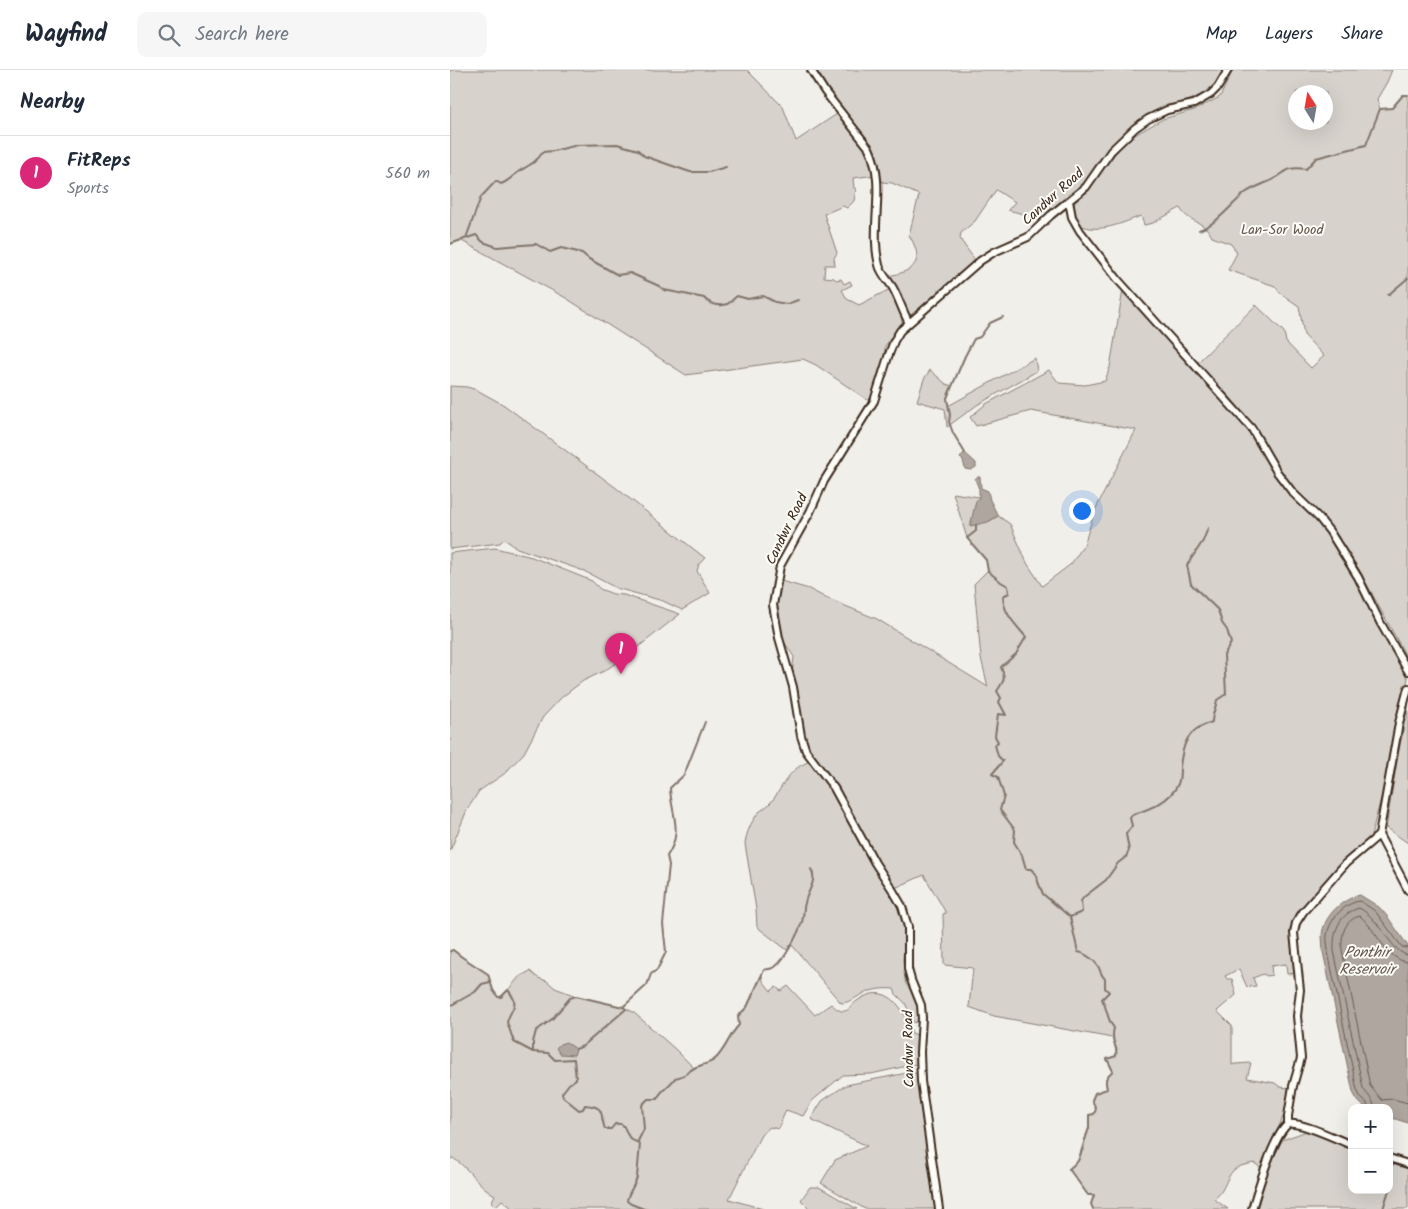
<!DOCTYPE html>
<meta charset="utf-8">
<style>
body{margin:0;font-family:Kalam,sans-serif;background:#f6f6f7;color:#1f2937}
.controls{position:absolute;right:15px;bottom:15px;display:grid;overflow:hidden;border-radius:10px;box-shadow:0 5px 20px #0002}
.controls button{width:45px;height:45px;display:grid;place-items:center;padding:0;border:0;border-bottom:1px solid #e0e1e3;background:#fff;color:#1f2937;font:25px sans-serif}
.compass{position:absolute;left:838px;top:15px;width:45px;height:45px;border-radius:50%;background:#fff;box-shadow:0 5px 20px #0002;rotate:349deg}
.you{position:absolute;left:631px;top:440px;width:18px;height:18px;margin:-12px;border:4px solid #fff;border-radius:50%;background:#1a73e8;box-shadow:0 0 0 8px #1a73e833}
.badge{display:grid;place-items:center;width:32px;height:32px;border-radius:50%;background:#db2777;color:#fff;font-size:16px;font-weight:700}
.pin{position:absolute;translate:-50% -41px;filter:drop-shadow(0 1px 2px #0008)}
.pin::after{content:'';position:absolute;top:26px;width:18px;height:15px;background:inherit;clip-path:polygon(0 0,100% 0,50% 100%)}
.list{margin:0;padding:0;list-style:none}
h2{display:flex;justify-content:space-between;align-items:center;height:65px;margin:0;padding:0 20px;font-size:21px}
h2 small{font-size:16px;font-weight:400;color:#747a83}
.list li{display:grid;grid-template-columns:32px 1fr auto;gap:15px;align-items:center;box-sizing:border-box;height:75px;padding:0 20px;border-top:1px solid #e0e1e3}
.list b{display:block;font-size:19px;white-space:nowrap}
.list p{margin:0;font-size:16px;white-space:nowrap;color:#747a83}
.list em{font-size:16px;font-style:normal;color:#747a83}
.icon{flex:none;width:28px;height:28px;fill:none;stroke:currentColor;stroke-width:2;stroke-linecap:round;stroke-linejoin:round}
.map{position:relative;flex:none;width:958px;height:1139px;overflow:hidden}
header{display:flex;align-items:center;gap:30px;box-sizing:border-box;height:70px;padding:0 25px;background:#fff;border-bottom:1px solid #e0e1e3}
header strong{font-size:24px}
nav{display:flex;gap:28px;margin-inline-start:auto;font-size:18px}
.search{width:350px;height:45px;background:#f6f6f7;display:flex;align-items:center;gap:12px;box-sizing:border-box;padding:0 18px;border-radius:10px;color:#747a83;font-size:19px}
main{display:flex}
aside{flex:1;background:#fff}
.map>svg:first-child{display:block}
.green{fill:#d7d2cc;stroke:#897e75;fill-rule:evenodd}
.water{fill:#aea69f;stroke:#80746b}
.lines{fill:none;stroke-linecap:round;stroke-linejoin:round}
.shore{stroke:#695c52;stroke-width:1}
.stream{stroke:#80746b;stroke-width:2}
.street-casing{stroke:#3b2a1e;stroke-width:10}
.street{stroke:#fdfcf7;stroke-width:6}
.labels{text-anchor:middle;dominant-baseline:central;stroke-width:4;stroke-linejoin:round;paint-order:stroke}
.street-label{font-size:14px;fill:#3b2a1e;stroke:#fdfcf7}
.park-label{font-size:14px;fill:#62544a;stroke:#fdfcf7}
.water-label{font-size:15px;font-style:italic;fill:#63554b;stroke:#fdfcf7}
</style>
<header>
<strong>Wayfind</strong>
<div class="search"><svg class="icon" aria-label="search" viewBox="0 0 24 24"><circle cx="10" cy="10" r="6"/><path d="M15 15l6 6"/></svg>Search here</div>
<nav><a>Map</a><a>Layers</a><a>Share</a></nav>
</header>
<main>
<aside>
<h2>Nearby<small></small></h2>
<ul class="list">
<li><span class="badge">1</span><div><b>FitReps</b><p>Sports</p></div><em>560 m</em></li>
</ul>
</aside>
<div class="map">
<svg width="958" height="1139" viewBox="0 0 958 1139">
<rect width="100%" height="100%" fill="#f1efea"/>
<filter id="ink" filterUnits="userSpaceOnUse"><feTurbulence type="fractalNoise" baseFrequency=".02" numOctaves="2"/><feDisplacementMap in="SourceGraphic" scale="10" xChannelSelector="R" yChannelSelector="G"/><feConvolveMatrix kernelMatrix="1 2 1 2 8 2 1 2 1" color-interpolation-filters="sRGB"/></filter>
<g filter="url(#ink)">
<path class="green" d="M0,0H297L333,37L346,71L387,44L419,83L426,105L403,108L404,118L406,119L404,131L397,138L393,136L374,144L387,183L384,188L385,195H375L374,207L384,208L386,210L391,209L394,214L400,211L402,215L392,220L397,229L409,235L440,219L452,242V253L435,276L434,293L428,313L419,331L366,295L353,289L236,305L116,228L10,170L0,174Z
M364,0H775L761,20L738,31L719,35L710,39L695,47L673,65L658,80L637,112L593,149L558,140L565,132L546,120L525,151L511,163L510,168L512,172L525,190L523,194L466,244L461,245L456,241L438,206C466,201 475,191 459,165L469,125L442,113L432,112L428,93L423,78Z
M783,0H942L937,12L927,29L930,39L942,38L953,25H958V590L907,496L882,460L852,428L833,404L802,354L781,328L747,293L806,235L834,262L836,272L861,298L874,286L854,265L849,236L830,223L825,216L778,200L787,183L781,174L762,167C754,149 739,154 730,138L703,153L694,155L691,146C672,153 649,164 630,155L624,140V132L637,120L672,75L683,66L713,49L744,40L770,27ZM846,22H876V52H846Z
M673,220L800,360L826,405L847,432L866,448L879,465L905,508L924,547L958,609L945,660L937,706L921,766L893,792L842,852L847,903L837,904L836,894L821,896L822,905L817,906L813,904L803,908L806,916L797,917L789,899L775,906L777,909H782L786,925L767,941L782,956V995L785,994L801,993L797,1008L825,1013L830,1017L839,1018L837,1038L812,1095L810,1097L804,1093C799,1094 793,1095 788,1097C775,1104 777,1120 764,1129L778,1139H643L641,1134L644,1126L638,1125L619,1099L628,1091L634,1078V1070L639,1058V1045L644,1044L646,1039L642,1030L645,1023L657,1019C655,1010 655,1007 663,1000L657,989L666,986L667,979L662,968L544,946L519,937L523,898L494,895L493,844L496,843L474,805L445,818L428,791L387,717L357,675L352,660L342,604L344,587L333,570L326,540L328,524L331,511L359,519L376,528L427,549L538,617L531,588L524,514L538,500L536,490L517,468L503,423L529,427L538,452L548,446L560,454L577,493L592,516L621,494L634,475L645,440L686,360L581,341L526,356L520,347L536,334L599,300L609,313L635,315L655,311L660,297Z
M585,288L587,301L527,335L497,357L495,339L467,331L474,309L480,300L496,314L502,316L497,328L498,336Z
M0,316L17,317L27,320L54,335L165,417L255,488L249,494L247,501L260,523L232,540L213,531L166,518L134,501L67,478L54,469L50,473L0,479Z
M45,478L82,487L142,511L150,519L163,524L174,525L230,544L177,586L154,601L133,611L112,627L93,647L74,683L54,704L29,721L17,740L0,781V483Z
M958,635V773L936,758L948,685Z
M361,691L382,719L425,799L445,829L455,862L453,891L455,910L456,914L465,925L467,931L469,942L468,951L464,953L455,933L446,924L444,919C433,918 423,919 413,924C406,927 399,933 391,933L341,874L337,880L307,857L306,839L295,774C296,763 302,750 309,742C313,739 318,736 321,732C334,716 338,698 361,691Z
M3,880L12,887L38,904L43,920L48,927L54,925L69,907L80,901L88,908L97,911L105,918L126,926L173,937L183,942L225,979L244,998C250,996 257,994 263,990C275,983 279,965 289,955L288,946L297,937L312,906L313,911L321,921L326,917L331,921L338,916L365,945L381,934C385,937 389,942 395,941C400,940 402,934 407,931C436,910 454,937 462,963L467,965L466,994L421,1004L393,1005L362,1031L353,1046L336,1040L328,1059L320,1057L311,1065L279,1129L313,1139H63L52,1130L46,1136L41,1133L45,1125C29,1117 19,1098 3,1088L0,1089V881Z
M462,1002L467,1004L485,1139H415L371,1113L385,1090L417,1076L361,1049L372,1031L396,1015Z
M857,1061L902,1079V1120H939V1093L958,1099V1139H807L818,1101L832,1070Z
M360,1117H369L407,1139H360L351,1130Z"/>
<path class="water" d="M515,383L526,393V397L521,400L515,399L513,390L510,388L513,384Z
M527,407H530L531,418L538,421L540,430L548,446L538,452L520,456L526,431L529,427V419L525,409Z
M910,825L929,837L937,846L958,876V1053L939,1047V1038C921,1038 911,1041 903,1022L873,882C873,877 872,871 872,866C873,846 892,829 910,825Z
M116,972L126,979L124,985L110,984L106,978L110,974Z"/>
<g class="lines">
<path class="shore" d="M958,892C937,891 926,859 910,846C894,850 891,865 892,880L920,1016L932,1030L943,1029L958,1033
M918,1038L917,1033L911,1028L907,1020L878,882C878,876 876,870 877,865C880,849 894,833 910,831L925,841L952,877L958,878
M924,1038C924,1028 917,1026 913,1018L884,881C883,861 889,844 909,838C929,847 942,884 958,885"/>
<path class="stream" d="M749,160C768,153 780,136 795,123C804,117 814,114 824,109C838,101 837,96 856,99L866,88L916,75L930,39L942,38L953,25H958
M16,168L31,127L46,111L51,114C60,111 64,104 71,100C82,94 86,92 93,82L103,81L128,75L167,74L188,80L194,86L240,102H259L276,97
M0,174L26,165L33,172L47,177L86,174L100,182L111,178L132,183L139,189L168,205L180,203L209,216L214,220L254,228C259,234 269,237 277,234C280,233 284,228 287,226L298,229L313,226L325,232L337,234L348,230
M938,225L958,208
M515,383L503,363L499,352L500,345L497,328L515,286L524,269L530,267L540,253L553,247
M526,455V461L517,468L536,490L538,501L551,512L558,516L559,523L553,526C553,543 565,554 576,567L566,584L551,597C556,608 554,611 547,621L551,628L549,632L556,645L548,644L545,666L548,672L545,675L548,686L553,691L542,704L548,707L554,726L550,740L565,760L564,772L572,785L576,799H581L587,806L588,812L593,824L620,847L628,882C635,883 646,891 649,898C651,903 651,905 655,909V918L659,922L652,929C658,940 656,948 664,958C660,973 668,974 666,986L657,989L663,1001C655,1007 655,1010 657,1019L645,1023L642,1030L646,1039L644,1044L639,1045V1058L628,1091L619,1099L638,1125H644L641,1134L643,1139
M620,847L632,842L631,831L634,827L656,810L668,793L676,787L679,780L676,764L682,756L680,748L682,745C699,739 720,732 728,714C730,709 730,703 730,698C732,675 737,659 762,652C762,644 766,638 767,630L776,624L774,585L781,573L777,560L772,553L768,540L741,514L737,495L753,471L758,458
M0,881L3,880L12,887L38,904L43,920L48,927H51L58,920C71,936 61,937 57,952L64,972L83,982L98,983L105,990L124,989L126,1009L119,1014L112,1023L113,1027L129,1040L133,1039L135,1035C157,1037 149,1044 155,1059H161L165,1054C176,1052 174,1060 179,1067C181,1071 186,1071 190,1074L187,1107C185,1116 178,1122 177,1131L181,1134L194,1139
M0,936L25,922L32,914L40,912
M126,979L133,976L176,939L173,937L197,915L201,904L207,900L216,882L213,854L219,795L217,786C234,761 221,744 220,718L234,705L255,652
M83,981V972L86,961L102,949L120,928L126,926L173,937
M188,1071L194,1059L192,1035L198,1029H207C211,1020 220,1016 225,1008C237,1006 236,1002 246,997C251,995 258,994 264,990C275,981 279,965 289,955L288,946L297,937L314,900C318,899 323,899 326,896C335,889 348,864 352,852C354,846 353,839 355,833C357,821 368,811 361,799
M939,1103L942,1093
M933,1139L939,1120"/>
<defs>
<path id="street" d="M361,0L375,22L419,78C437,116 419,155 429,195C431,204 439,211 443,218C449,229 453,242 459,253
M619,131L622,147L630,161L669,211L802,359L827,402L843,423L869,448L880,462L908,507L930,552L958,601
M929,765L958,820
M838,1054V1046L843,1016L851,988L847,946L850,920L844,863L846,853L853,842L896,793L929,765L949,653L958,618
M838,1054C851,1051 888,1070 902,1075
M939,1088L958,1094
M489,1139L471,1011L470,982L472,948L471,935L461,910L458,899V857L452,836L442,819L425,793L384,718L356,681L351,666L343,617L329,568L323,535L330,496L360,442L374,411L424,331L438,287L444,271L450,261L530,191L544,182L578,167L601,145L636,117L661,81L685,58L698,49L717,40L744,34L761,24L768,17L778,0
M802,1139C808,1119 823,1066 838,1054"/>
</defs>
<use href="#street" class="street-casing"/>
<use href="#street" class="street"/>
</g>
</g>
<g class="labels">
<g class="street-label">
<text transform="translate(603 127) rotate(-42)">Candwr Road</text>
<text transform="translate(337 459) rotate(-64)">Candwr Road</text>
<text transform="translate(459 979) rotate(-91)">Candwr Road</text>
</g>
<g class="park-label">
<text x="832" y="160">Lan-Sor Wood</text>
</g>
<g class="water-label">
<text x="917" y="883">Ponthir<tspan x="917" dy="17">Reservoir</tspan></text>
</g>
</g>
</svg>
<div class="controls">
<button>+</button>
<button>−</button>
</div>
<svg class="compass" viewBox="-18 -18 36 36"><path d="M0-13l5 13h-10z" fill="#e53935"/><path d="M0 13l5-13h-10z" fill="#747a83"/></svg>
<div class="you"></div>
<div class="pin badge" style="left:171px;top:604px">1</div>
</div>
</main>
